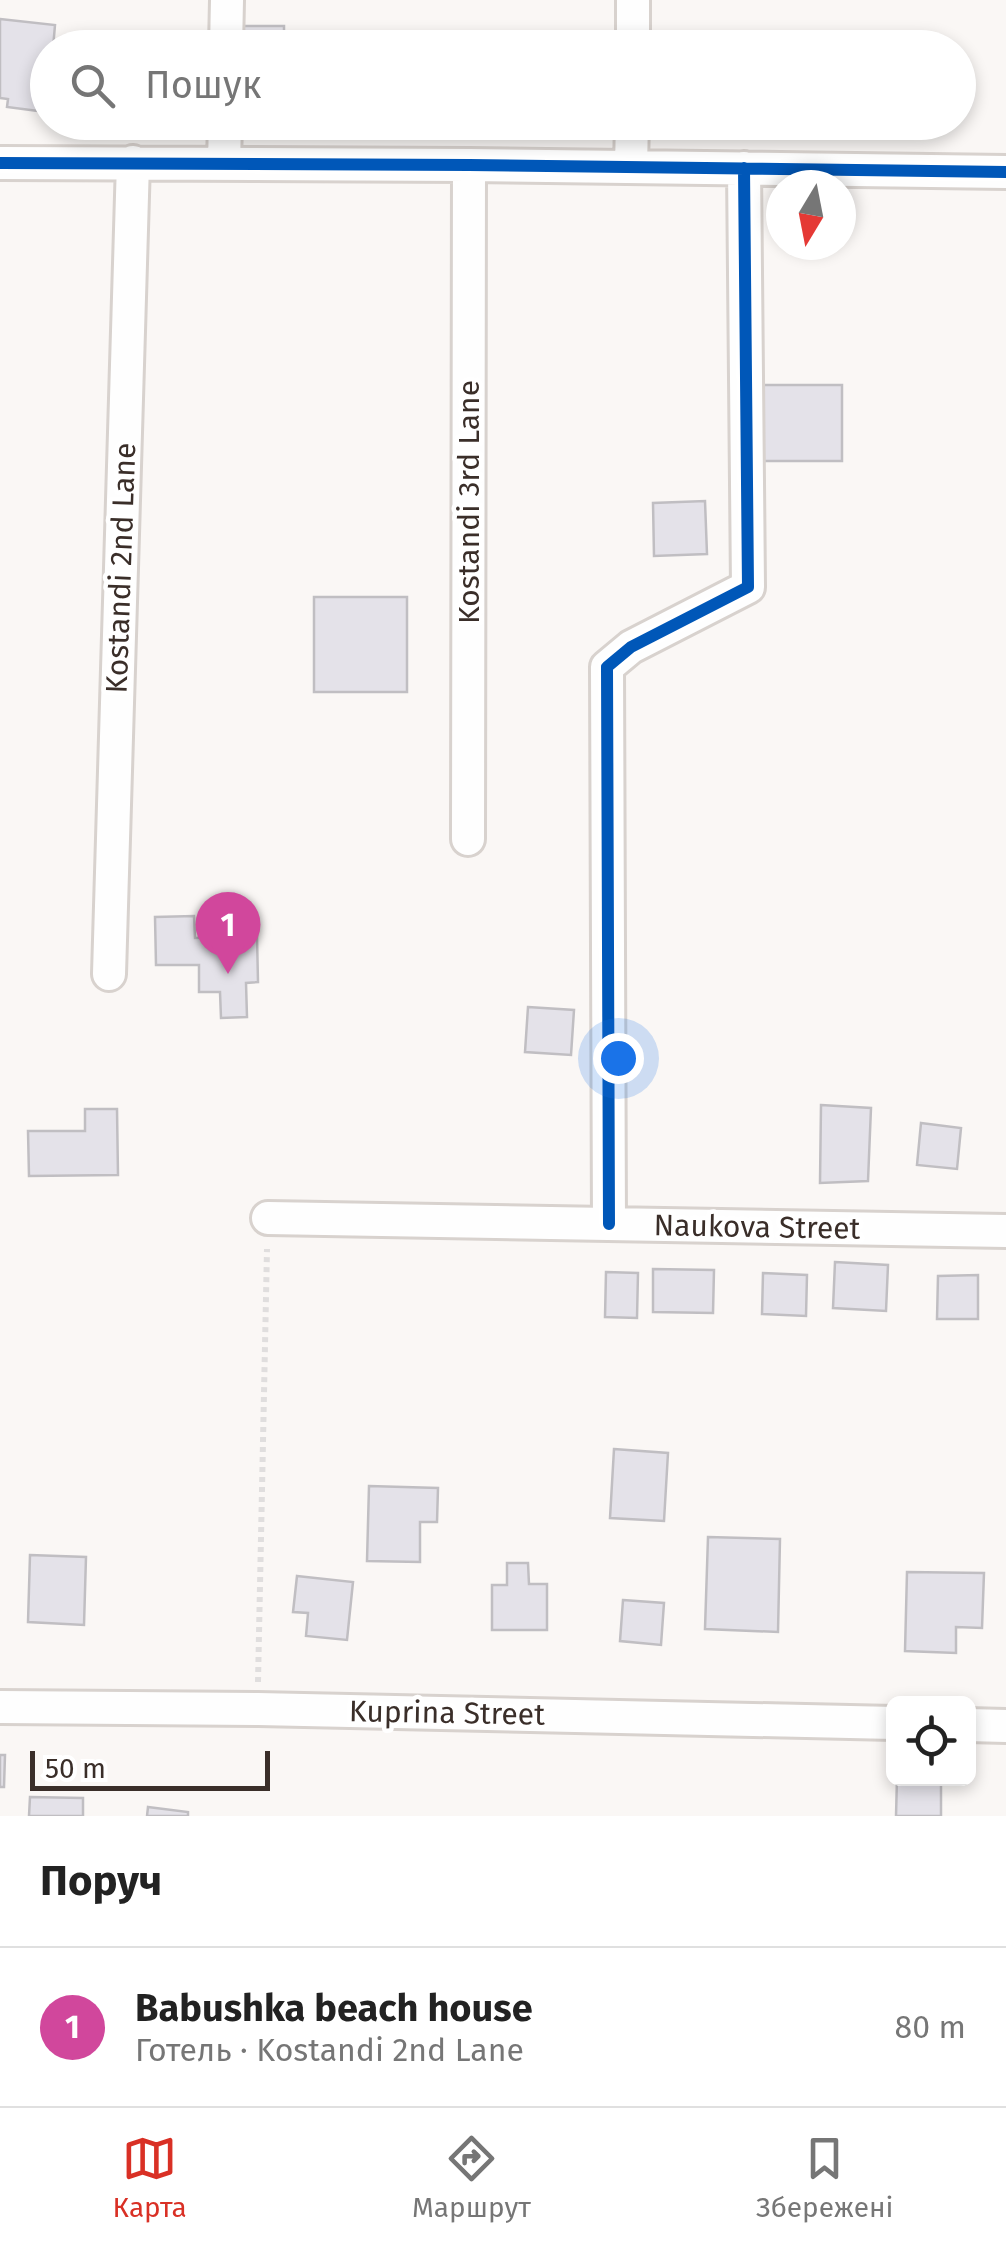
<!DOCTYPE html>
<html lang="uk">
<meta charset="utf-8">
<style>
body{margin:0;font-family:"Fira Sans",sans-serif;background:#f6f6f6;color:#222}
.controls{position:absolute;right:30px;bottom:30px;display:grid;overflow:hidden;border-radius:15px;box-shadow:0 5px 15px #0003}
.controls button{width:90px;height:90px;display:grid;place-items:center;padding:0;border:0;border-bottom:2px solid #e0e0e0;background:#fff;color:#222;font:50px sans-serif}
.compass{position:absolute;left:766px;top:170px;width:90px;height:90px;border-radius:50%;background:#fff;box-shadow:0 5px 15px #0003;rotate:190deg}
.scale{position:absolute;left:30px;bottom:25px;width:240px;box-sizing:border-box;padding-left:10px;border:5px solid #3a2e29;border-top:0;font-size:28px;line-height:35px;white-space:nowrap;color:#3a2e29;-webkit-text-stroke:8px #fff;paint-order:stroke}
.you{position:absolute;left:618px;top:1058px;width:35px;height:35px;margin:-25px;border:8px solid #fff;border-radius:50%;background:#1a73e8;box-shadow:0 0 0 15px #1a73e833}
.badge{display:grid;place-items:center;width:65px;height:65px;border-radius:50%;background:#d93025;color:#fff;font-size:32px;font-weight:700}
.pin{position:absolute;translate:-50% -82px;filter:drop-shadow(0 2px 5px #0008)}
.pin::after{content:'';position:absolute;top:52px;width:35px;height:30px;background:inherit;clip-path:polygon(0 0,100% 0,50% 100%)}
.list{margin:0;padding:0;list-style:none}
h2{display:flex;justify-content:space-between;align-items:center;height:130px;margin:0;padding:0 40px;font-size:42px}
h2 small{font-size:32px;font-weight:400;color:#767676}
.list li{display:grid;grid-template-columns:65px 1fr auto;gap:30px;align-items:center;box-sizing:border-box;height:160px;padding:0 40px;border-top:2px solid #e0e0e0}
.list b{display:block;font-size:38px;white-space:nowrap}
.list p{margin:0;font-size:32px;white-space:nowrap;color:#767676}
.list em{font-size:32px;font-style:normal;color:#767676}
.icon{flex:none;width:55px;height:55px;fill:none;stroke:currentColor;stroke-width:2;stroke-linecap:round;stroke-linejoin:round}
.map{position:relative;flex:none;width:1006px;height:1816px;overflow:hidden}
.search{position:absolute;background:#fff;box-shadow:0 5px 15px #0003;left:30px;right:30px;top:30px;height:110px;display:flex;align-items:center;gap:25px;box-sizing:border-box;padding:0 35px;border-radius:55px;color:#767676;font-size:38px}
.sheet{height:290px;background:#fff}
nav{display:flex;justify-content:space-around;align-items:center;box-sizing:border-box;height:140px;border-top:2px solid #e0e0e0;background:#fff;font-size:28px;color:#767676}
nav a{display:grid;justify-items:center;gap:5px}
nav .on{color:#d93025}
.map>svg:first-child{display:block}
.building{fill:#e4e2e9;stroke:#c0bec2;stroke-width:2.5}
.lines{fill:none;stroke-linecap:round;stroke-linejoin:round}
.minor-casing{stroke:#d8d2ce;stroke-width:38}
.path{stroke:#e0dede;stroke-width:6;stroke-dasharray:5 5;stroke-linecap:butt}
.minor{stroke:#fefefe;stroke-width:32}
.cycleway-casing{stroke:#fff;stroke-width:19}
.cycleway{stroke:#0057b8;stroke-width:12}
.labels{text-anchor:middle;dominant-baseline:central;stroke-width:9;stroke-linejoin:round;paint-order:stroke}
.street-label{font-size:30px;fill:#3a2e29;stroke:#fff}
</style>
<div class="map">
<svg width="1006" height="1816" viewBox="0 0 1006 1816">
<rect width="100%" height="100%" fill="#faf7f5"/>
<path class="building" d="M0,19L55,25L53,48H48L46,112L7,107L8,99L0,98Z
M241,26H284V48H241Z
M350,41H413V48H350Z
M491,42H539V48H491Z
M762,385H842V461H761Z
M705,501L707,554L654,556L653,503Z
M314,597H407V692H314Z
M194,916L195,938L257,936L258,982L246,983L247,1017L221,1018L220,992H199V965H156L155,917Z
M528,1007L574,1010L571,1055L525,1052Z
M821,1105L871,1108L868,1181L820,1183Z
M85,1109H117L118,1175L29,1176L28,1131H85Z
M921,1123L961,1128L957,1169L917,1165Z
M835,1262L888,1265L886,1311L833,1308Z
M653,1269L714,1270L713,1313L653,1312Z
M606,1272L638,1273L637,1318L605,1317Z
M763,1273L807,1275L806,1316L762,1314Z
M978,1275V1319H937L938,1276Z
M614,1449L668,1453L664,1521L610,1518Z
M369,1486L438,1488L437,1522H420V1562L367,1561Z
M708,1537L780,1539L778,1632L705,1629Z
M30,1555L86,1557L84,1625L28,1622Z
M507,1563H528L529,1584H547V1630H492V1585H507Z
M907,1572L984,1573L982,1628L956,1627V1653L905,1651Z
M297,1576L353,1582L347,1640L306,1636L308,1613L293,1612Z
M623,1600L664,1603L661,1645L620,1641Z
M0,1755H5L4,1787H0Z
M897,1778H941V1816H896Z
M30,1797L83,1798V1816H29Z
M148,1807L188,1812V1816H147Z"/>
<g class="lines">
<defs>
<path id="minor" d="M226,48L227,0
M633,48V0
M0,163L469,165L1006,172
M224,163L225,122
M631,166L632,122
M468,839L469,165
M109,974L133,162
M268,1218L1006,1231
M609,1224L607,667L631,647L748,587L744,168
M0,1707L258,1709L894,1723
M968,1725L1006,1726"/>
</defs>
<use href="#minor" class="minor-casing"/>
<path class="path" d="M258,1682L267,1249"/>
<use href="#minor" class="minor"/>
<defs>
<path id="cycleway" d="M0,163L469,165L1006,172
M609,1224L607,667L631,647L748,587L744,168"/>
</defs>
<use href="#cycleway" class="cycleway-casing"/>
<use href="#cycleway" class="cycleway"/>
</g>
<g class="labels">
<g class="street-label">
<text transform="translate(469 502) rotate(-90)">Kostandi 3rd Lane</text>
<text transform="translate(121 568) rotate(-88)">Kostandi 2nd Lane</text>
<text transform="translate(757 1227) rotate(1)">Naukova Street</text>
<text transform="translate(447 1713) rotate(1)">Kuprina Street</text>
</g>
</g>
</svg>
<div class="controls">
<button><svg class="icon" aria-label="locate" viewBox="0 0 24 24"><circle cx="12" cy="12" r="6"/><path d="M12 2v4M12 18v4M2 12h4M18 12h4"/></svg></button>
</div>
<svg class="compass" viewBox="-18 -18 36 36"><path d="M0-13l5 13h-10z" fill="#e53935"/><path d="M0 13l5-13h-10z" fill="#767676"/></svg>
<div class="scale">50 m</div>
<div class="you"></div>
<div class="pin badge" style="left:228px;top:974px;background:#d1479c">1</div>
<div class="search"><svg class="icon" aria-label="search" viewBox="0 0 24 24"><circle cx="10" cy="10" r="6"/><path d="M15 15l6 6"/></svg>Пошук</div>
</div>
<section class="sheet">
<h2>Поруч<small></small></h2>
<ul class="list">
<li><span class="badge" style="background:#d1479c">1</span><div><b>Babushka beach house</b><p>Готель · Kostandi 2nd Lane</p></div><em>80 m</em></li>
</ul>
</section>
<nav>
<a class="on"><svg class="icon" aria-label="map" viewBox="0 0 24 24"><path d="M3 6l6-2 6 2 6-2v14l-6 2-6-2-6 2zM9 4v14M15 6v14"/></svg>Карта</a>
<a><svg class="icon" aria-label="directions" viewBox="0 0 24 24"><path d="M12 3l9 9-9 9-9-9zM9 14v-3h6M13 9l2 2-2 2"/></svg>Маршрут</a>
<a><svg class="icon" aria-label="saved" viewBox="0 0 24 24"><path d="M7 4h10v16l-5-4-5 4z"/></svg>Збережені</a>
</nav>
